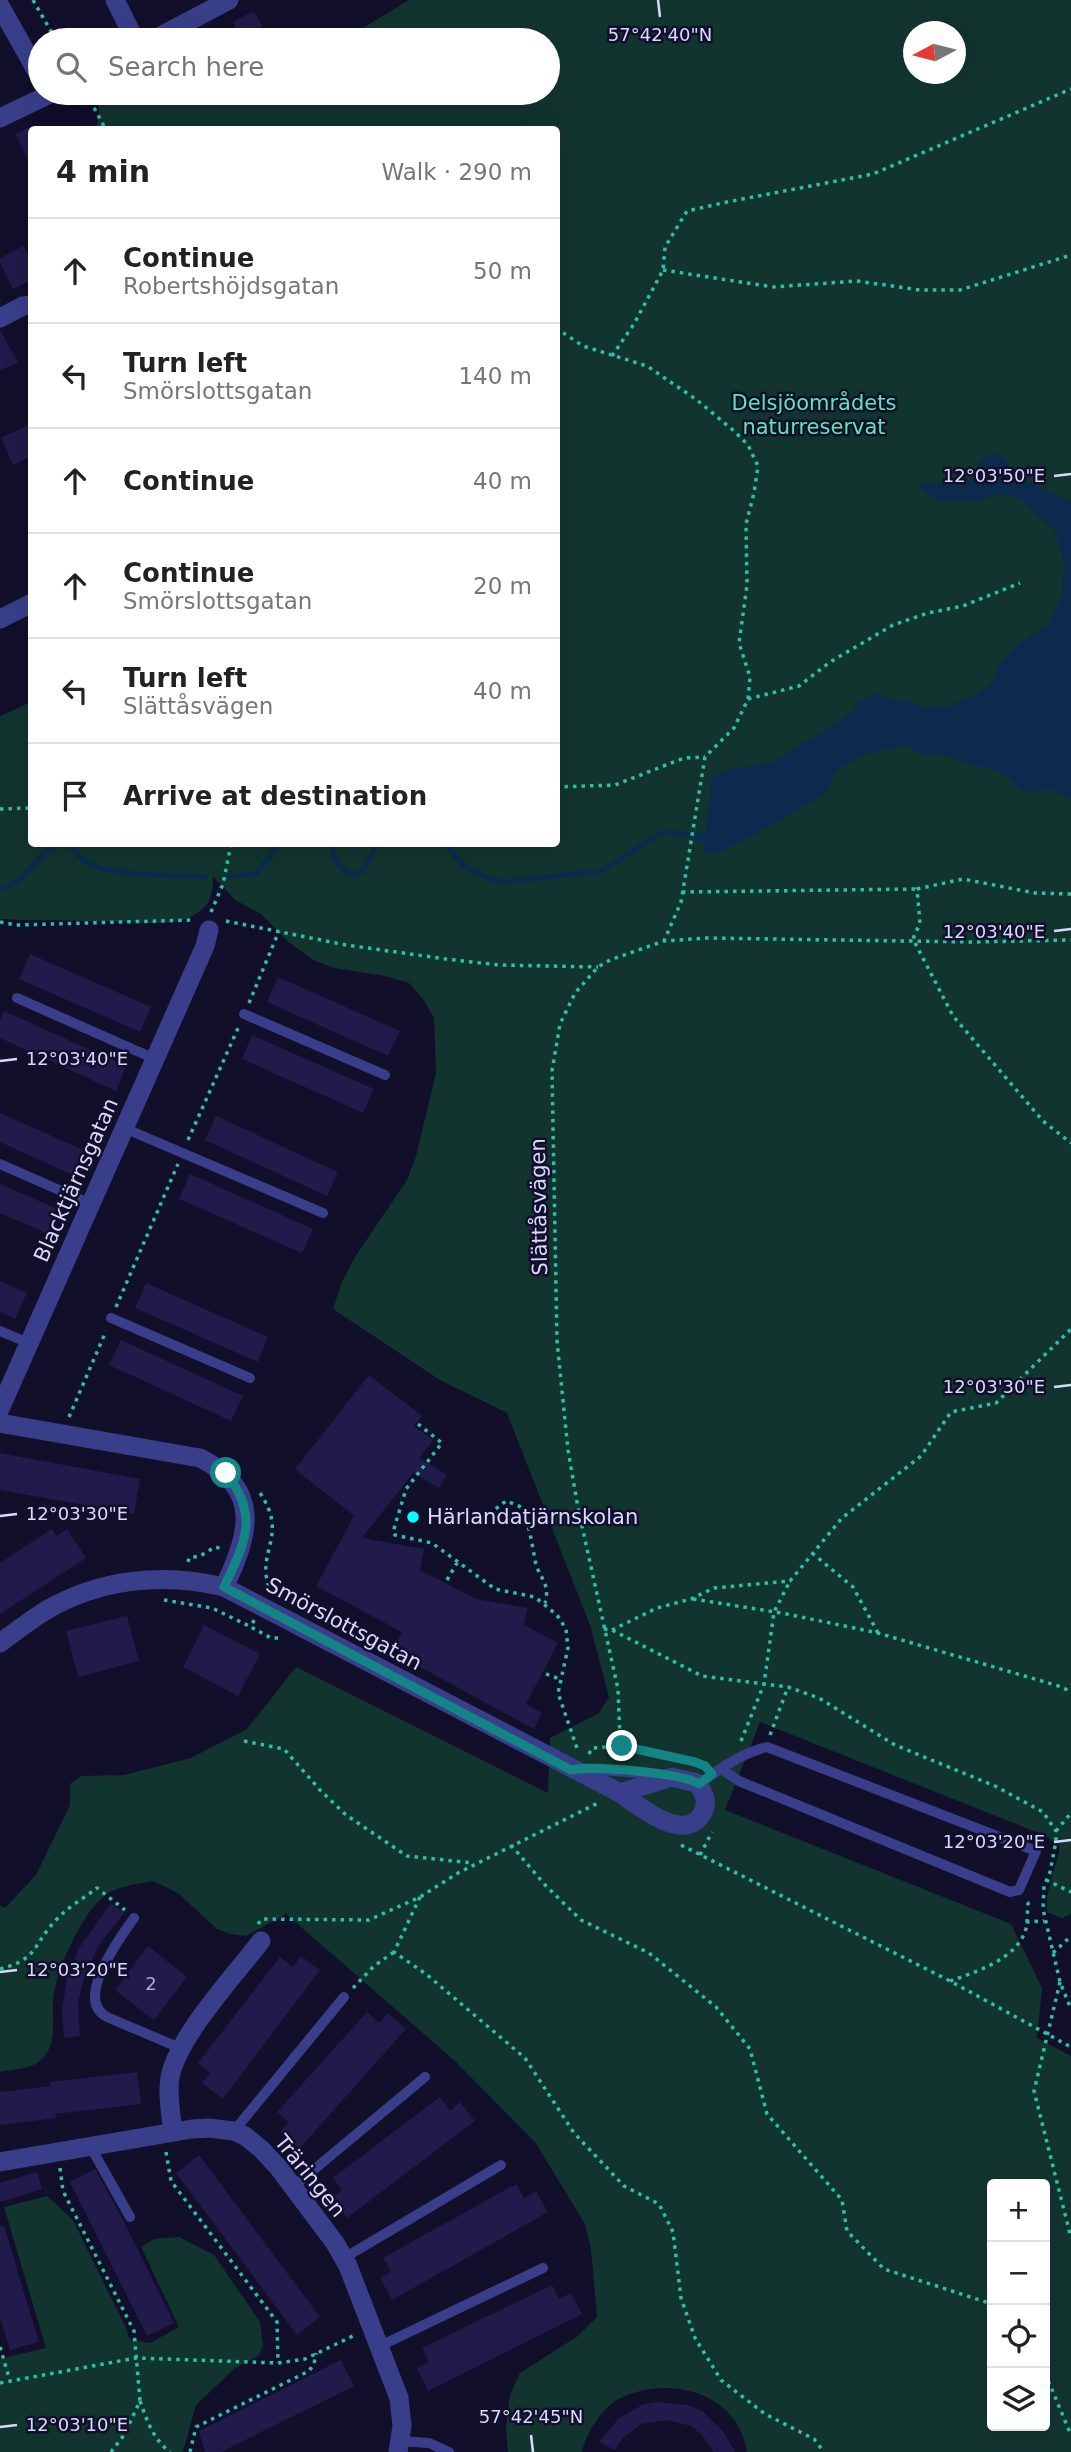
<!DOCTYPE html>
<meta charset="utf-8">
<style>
body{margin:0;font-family:"DejaVu Sans",sans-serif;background:#f2f2f2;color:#222}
.controls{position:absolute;right:21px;bottom:21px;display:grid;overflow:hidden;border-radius:7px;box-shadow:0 7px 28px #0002}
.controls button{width:63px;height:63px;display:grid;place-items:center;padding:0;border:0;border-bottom:2px solid #e0e0e0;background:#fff;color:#222;font:35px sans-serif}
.compass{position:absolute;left:903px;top:21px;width:63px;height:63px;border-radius:50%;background:#fff;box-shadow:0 7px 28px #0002;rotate:263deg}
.stop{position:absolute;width:21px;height:21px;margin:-16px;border:5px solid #148585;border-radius:50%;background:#fff}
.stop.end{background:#148585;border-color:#fff;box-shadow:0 2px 7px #0008}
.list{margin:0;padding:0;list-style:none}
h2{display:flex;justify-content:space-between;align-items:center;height:91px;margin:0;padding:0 28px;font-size:30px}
h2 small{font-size:23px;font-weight:400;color:#767676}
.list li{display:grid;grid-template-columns:46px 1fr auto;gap:21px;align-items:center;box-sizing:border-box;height:105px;padding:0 28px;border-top:2px solid #e0e0e0}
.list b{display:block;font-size:26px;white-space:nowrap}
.list p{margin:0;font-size:23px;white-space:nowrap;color:#767676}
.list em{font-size:23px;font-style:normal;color:#767676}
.icon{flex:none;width:38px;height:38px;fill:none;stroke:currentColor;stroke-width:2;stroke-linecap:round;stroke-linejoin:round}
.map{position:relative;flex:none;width:1071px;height:2452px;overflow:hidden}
.search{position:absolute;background:#fff;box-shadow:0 7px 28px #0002;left:28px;top:28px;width:532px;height:77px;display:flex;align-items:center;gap:18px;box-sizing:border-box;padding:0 24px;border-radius:38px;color:#767676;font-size:26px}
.panel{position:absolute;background:#fff;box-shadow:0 7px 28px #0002;left:28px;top:126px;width:532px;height:721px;border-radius:7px}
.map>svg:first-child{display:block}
.green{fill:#12342f;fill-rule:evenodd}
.water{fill:#0b2a4e}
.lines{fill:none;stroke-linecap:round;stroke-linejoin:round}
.stream{stroke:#0b2a4e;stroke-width:5}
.building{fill:#201b4b}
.path{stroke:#2bc0a8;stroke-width:3.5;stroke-dasharray:3.5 5;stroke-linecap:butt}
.lane{stroke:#393e8a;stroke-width:10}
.street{stroke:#393e8a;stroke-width:19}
.route{stroke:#148585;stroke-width:9}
.ticks{fill:none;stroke:#d9d8ff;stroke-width:2.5}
.poi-dot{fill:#04feff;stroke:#110f2a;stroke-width:2.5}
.labels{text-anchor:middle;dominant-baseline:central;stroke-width:5;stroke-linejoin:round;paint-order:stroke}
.number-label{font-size:18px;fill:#aba9d2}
.park-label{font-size:21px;fill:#5ee5b6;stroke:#110f2a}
.street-label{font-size:21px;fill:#d9d8ff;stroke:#110f2a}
.poi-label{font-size:21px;fill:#d9d8ff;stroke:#110f2a;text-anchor:start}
.ticks-label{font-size:18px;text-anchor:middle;fill:#d9d8ff;stroke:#110f2a;stroke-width:5;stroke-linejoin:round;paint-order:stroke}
</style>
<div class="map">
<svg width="1071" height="2452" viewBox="0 0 1071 2452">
<rect width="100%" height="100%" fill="#110f2a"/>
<path class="green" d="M409,0H1071V1914L1062,1918L1047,1912C1045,1889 1056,1869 1060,1846L1046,1836L760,1722L725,1810L1011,1924L1042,1988L1037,2038L1071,2056V2452H747C738,2394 673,2375 623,2397C604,2404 586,2433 582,2452H508L506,2428L510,2395L520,2373L578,2336L597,2317L591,2249L585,2224L535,2142L455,2061L286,1914L246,1936L231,1934L217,1929L178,1893L153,1881C137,1884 115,1886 102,1898C82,1915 58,1967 54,1993C50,2016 60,2042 41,2060C32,2069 12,2069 0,2072V1905L5,1908L36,1875L70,1805V1784L81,1776L124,1775L191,1758L247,1729L296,1667L548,1793L550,1738L599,1713L609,1697L590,1625L507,1413L440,1380L333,1309L342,1282L355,1257L407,1180L416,1156L436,1073L434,1018L423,999L409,983L385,976L334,968L313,960L290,943L261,914L235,900L213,876C213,897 210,908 188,918C168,927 115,921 92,921C61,920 31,921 0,919V716L31,702L32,844H556V130L96,129C100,117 98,105 100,93H227L230,96L255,93H548V40H343ZM914,32H956V74H914ZM992,2184H1045V2426H992Z
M47,2196L73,2220L127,2330L129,2339L150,2343L179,2327L141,2247L154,2239L179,2237L214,2255L260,2322L263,2345L259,2355L234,2369L196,2405L183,2452H0V2359L46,2348L4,2207Z"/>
<path class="water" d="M998,454L1009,463L1010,473L1071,502V798L1051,790L1024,792C1015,786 1006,776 996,771C982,764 964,767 952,756L920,754L907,746L864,754L836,771L825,793L795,812L721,852L713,854L704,852V842L697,840V833L706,832L712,777L732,769L772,763L853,712L858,702L876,693L890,700L906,701L921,707L949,706L978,694L991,684L999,665L1016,646L1048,625L1062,595L1064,562L1055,531L1020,498L1000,494L979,500L939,502L921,488V482L963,486L978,474L980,459Z"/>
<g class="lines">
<path class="stream" d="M67,844C75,848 79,857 86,862C106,876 177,875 205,877
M331,844C334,859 338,869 353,875L364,870L377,844
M445,844L461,863L486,878L503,882L602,871L658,834L670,832L697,836
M230,876L256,874L277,847V844
M0,890L19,880L44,853L59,844"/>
</g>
<path class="building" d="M254,11L262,26L255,29L261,40H242L233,22Z
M32,126V168L15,134Z
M23,246L32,262V280L13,289L0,263V258Z
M0,330L18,362L0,371Z
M32,423V456L13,465L1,438Z
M30,954L151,1007L140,1032L19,979Z
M278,977L400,1031L388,1056L267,1002Z
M4,1011L126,1066L116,1091L0,1038V1020Z
M252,1035L374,1089L363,1113L242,1059Z
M0,1113L88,1152L77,1177L0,1142Z
M216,1116L338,1172L327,1196L205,1140Z
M190,1174L313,1229L302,1253L179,1199Z
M0,1184L62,1211L51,1235L0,1213Z
M0,1281L27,1293L15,1319L0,1312Z
M146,1283L268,1337L258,1362L135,1308Z
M121,1340L243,1396L231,1421L109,1365Z
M369,1375L422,1416L414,1426L433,1440L419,1458L447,1475L439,1488L413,1473L362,1538L424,1549L420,1570L476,1599L527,1608L524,1625L558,1643L526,1704L542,1713L534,1729L400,1656L404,1648L396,1644L402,1632L316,1586L354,1516L295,1469Z
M0,1453L140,1479L134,1514L0,1490Z
M52,1529L56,1536L67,1529L86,1558L0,1614V1563Z
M127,1616L139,1661L78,1677L66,1631Z
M204,1625L260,1654L238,1696L183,1667Z
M111,1903L124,1913L101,1942L86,1971L78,2003L80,2036L64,2038L62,2011L67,1977L79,1948Z
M148,1946L187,1977L154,2020L115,1990Z
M301,1956L320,1970L223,2099L202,2083L210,2073L198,2063L280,1957L293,1967Z
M367,2012L379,2023L388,2013L406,2029L299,2149L280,2132L289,2122L277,2112Z
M137,2072L141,2104L55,2114L56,2118L0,2125V2092L51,2086L50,2082Z
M440,2097L450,2111L460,2102L475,2121L347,2218L331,2198L342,2190L333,2178Z
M199,2155L320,2317L297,2335L176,2173Z
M95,2169L120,2214L174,2323L147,2336L70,2182Z
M37,2172L42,2189L0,2202V2183Z
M516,2184L524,2198L536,2191L548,2212L392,2300L380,2278L391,2272L383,2258Z
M0,2226H4L39,2342L10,2350L0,2317Z
M552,2285L559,2299L571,2293L582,2314L428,2391L417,2368L429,2362L422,2348Z
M341,2360L354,2386L221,2452H205L199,2431Z
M657,2402L688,2405L702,2411L723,2431L735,2452H714L702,2435L691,2426L667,2420L641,2424L623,2438L615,2450L599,2442L619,2418L642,2405Z"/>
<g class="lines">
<path class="path" d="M33,0L56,40
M86,93L106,130
M663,270L773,287L857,281L920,290H960L1071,255
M556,328L583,346L647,366L697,400L734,431L748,445L758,466L754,493L746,524L747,585L739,643L750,677L748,699L734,728L705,757L681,902L664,941
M612,356L634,324L663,270L665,247L687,211L727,202L873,174L1071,89
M748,699L799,686L830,662L893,625L928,613L963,606L1020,583
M556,787L615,785L684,758L705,757
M0,809L32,808
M682,892L917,889
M1071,894L1035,893L963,879L917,889L920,923L913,939L953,1016L1043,1121L1071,1143
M211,912L223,884L231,844
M226,921L346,945L446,959L498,965L598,967
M0,922L16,925L193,920
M249,1003L279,931
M188,1140L239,1026
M116,1307L178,1164
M69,1417L106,1331
M418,1424L442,1443L406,1489L393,1532L395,1535L432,1543L495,1589L535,1597L557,1615L566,1629L568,1648L558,1693L578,1751
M260,1493C289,1536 256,1550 269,1588
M489,1514L506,1501L519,1506L524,1510C529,1527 532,1543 535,1560C538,1578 551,1582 545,1603
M812,1553L853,1587L878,1633
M188,1562L189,1558L200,1556L215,1547L223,1549
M447,1580L458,1561
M693,1599L782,1613L878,1633L1062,1687L1071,1692
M164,1600L212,1608L251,1627
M254,1620L251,1627L271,1638H279
M604,1629L612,1630L702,1676L788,1687L819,1698L895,1745L995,1786L1043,1812L1056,1831V1841L1050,1872L1044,1886L1043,1909L1060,1982L1071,2009
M612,1630L657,1608L691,1599L714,1588L790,1581L842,1518L921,1456L951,1412L996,1403L1071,1329
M546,1674L560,1679
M770,1735L788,1687
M244,1741L284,1749L320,1790L346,1815L407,1856L473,1863
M741,1741L764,1684L774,1612L790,1581
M589,1754L592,1748L622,1746
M671,1757L622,1746L620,1739L618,1689L578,1508L568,1450L557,1341L552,1071L560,1024L575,993L598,967L610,960L664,941L707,938L972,942L1071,940
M1056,1831L1071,1813
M511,1845L546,1886L581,1920L649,1953L716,2007L750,2049L767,2114L842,2200L847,2231L884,2269L992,2304
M681,1845L950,1981L1071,2047
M700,1855L712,1832
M1046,1880L1071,1892
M420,1897L394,1952L426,1974L525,2058L574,2133L624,2186L659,2204L673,2232L681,2298L695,2338L721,2380L765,2414L814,2439L824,2452
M1026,1922L1044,1921
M258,1924L262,1919L369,1920L420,1897L458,1873L598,1803
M1053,1953L1071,1936
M0,1969C39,1959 32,1945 57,1919C68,1907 84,1898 97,1888L125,1910
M950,1981C976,1972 1014,1960 1025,1932C1028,1924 1027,1912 1028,1903L1026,1901
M1060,1982L1034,2091L1071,2238
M353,1988L374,1966L394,1952
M166,2152L171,2181L277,2322L278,2363
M60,2168L63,2191L134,2331L140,2401L124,2435L111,2452
M0,2347L10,2381
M1045,2373L1071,2435
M0,2383L136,2358L278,2363L305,2359L357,2334
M140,2401C147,2421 153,2439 170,2452
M190,2452L196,2427L309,2371L314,2364L316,2353"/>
<path class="lane" d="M17,998L155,1059
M244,1014L385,1075
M124,1128L323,1213
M0,1164L91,1204
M111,1318L250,1378
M0,1331L29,1343
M579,1768L662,1775
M699,1785C718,1769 743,1753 767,1747L1036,1851L1019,1890L1010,1892L739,1781L721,1769
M134,1918C121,1937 73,1999 107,2017L180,2048
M234,2131L344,1997
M90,2146L130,2217
M293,2187L425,2077
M344,2258L501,2165
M380,2346L543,2268
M401,2441L429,2443L449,2452"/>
<path class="street" d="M115,0L135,40
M0,6L40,77
M153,40L229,0
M0,118L52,93
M0,318L23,306L32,305
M0,619L32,603
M0,1409L205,946L209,930
M0,1423L200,1458C262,1489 250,1534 224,1587
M0,1643C15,1632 29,1621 45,1611C99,1579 163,1572 224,1587L620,1793
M672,1777L697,1783C704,1793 709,1802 702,1814C684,1844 639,1806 620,1793Z
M173,2132C171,2114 167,2095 170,2077C178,2036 235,1975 261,1941
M0,2162L192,2129L209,2128L234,2131L245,2136L261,2149L278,2167L335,2243L348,2266L399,2398L402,2426L398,2452"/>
</g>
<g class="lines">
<path class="route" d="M226,1473C260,1516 245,1543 224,1587L571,1770C591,1765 683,1773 699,1784L712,1774L705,1766L695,1762L622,1746"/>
</g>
<path class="ticks" d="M658,0L660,17M1054,476L1071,474M1054,931L1071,929M0,1061L17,1059M1054,1387L1071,1385M0,1516L17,1514M1054,1842L1071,1840M0,1972L17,1970M0,2427L17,2425M531,2435L533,2452"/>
<circle class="poi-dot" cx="413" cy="1517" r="7"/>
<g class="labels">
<g class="number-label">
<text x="151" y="1983">2</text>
</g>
<g class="park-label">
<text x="814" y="403">Delsjöområdets<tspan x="814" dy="24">naturreservat</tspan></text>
</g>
<g class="street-label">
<text transform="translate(76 1180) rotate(-66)">Blacktjärnsgatan</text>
<text transform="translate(539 1207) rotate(-91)">Slättåsvägen</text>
<text transform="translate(344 1624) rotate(28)">Smörslottsgatan</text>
<text transform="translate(310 2176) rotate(51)">Träringen</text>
</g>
<g class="poi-label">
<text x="427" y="1517">Härlandatjärnskolan</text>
</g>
</g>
<g class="ticks-label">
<text x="660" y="41">57°42'40"N</text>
<text x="994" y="482">12°03'50"E</text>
<text x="994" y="938">12°03'40"E</text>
<text x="77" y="1065">12°03'40"E</text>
<text x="994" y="1393">12°03'30"E</text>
<text x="77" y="1520">12°03'30"E</text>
<text x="994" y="1848">12°03'20"E</text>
<text x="77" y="1976">12°03'20"E</text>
<text x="531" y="2423">57°42'45"N</text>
<text x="77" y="2431">12°03'10"E</text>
</g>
</svg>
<div class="controls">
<button>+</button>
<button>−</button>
<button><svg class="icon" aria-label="locate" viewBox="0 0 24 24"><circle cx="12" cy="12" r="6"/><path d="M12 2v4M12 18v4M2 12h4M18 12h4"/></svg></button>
<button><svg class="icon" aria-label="layers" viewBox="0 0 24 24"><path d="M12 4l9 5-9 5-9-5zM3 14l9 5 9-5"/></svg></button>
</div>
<svg class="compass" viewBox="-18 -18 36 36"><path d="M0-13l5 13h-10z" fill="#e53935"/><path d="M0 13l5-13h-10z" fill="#767676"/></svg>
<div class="stop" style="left:226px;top:1473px"></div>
<div class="stop end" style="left:622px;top:1746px"></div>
<div class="search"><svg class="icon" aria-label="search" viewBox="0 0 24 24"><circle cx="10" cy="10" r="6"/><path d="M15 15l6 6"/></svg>Search here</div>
<section class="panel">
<h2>4 min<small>Walk · 290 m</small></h2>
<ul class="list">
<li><svg class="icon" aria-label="ahead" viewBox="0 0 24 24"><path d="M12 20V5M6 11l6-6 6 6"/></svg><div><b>Continue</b><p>Robertshöjdsgatan</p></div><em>50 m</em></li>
<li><svg class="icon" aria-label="left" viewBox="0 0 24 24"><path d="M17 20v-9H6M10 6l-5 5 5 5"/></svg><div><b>Turn left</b><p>Smörslottsgatan</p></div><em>140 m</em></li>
<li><svg class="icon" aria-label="ahead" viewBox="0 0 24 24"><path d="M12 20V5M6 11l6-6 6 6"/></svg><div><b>Continue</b></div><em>40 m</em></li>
<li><svg class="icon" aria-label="ahead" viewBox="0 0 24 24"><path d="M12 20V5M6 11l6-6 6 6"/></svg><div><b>Continue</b><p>Smörslottsgatan</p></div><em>20 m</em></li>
<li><svg class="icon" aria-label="left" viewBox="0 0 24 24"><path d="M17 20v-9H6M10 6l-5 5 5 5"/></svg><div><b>Turn left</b><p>Slättåsvägen</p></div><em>40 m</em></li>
<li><svg class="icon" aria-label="arrive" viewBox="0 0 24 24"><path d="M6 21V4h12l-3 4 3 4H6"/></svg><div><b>Arrive at destination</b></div></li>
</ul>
</section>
</div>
